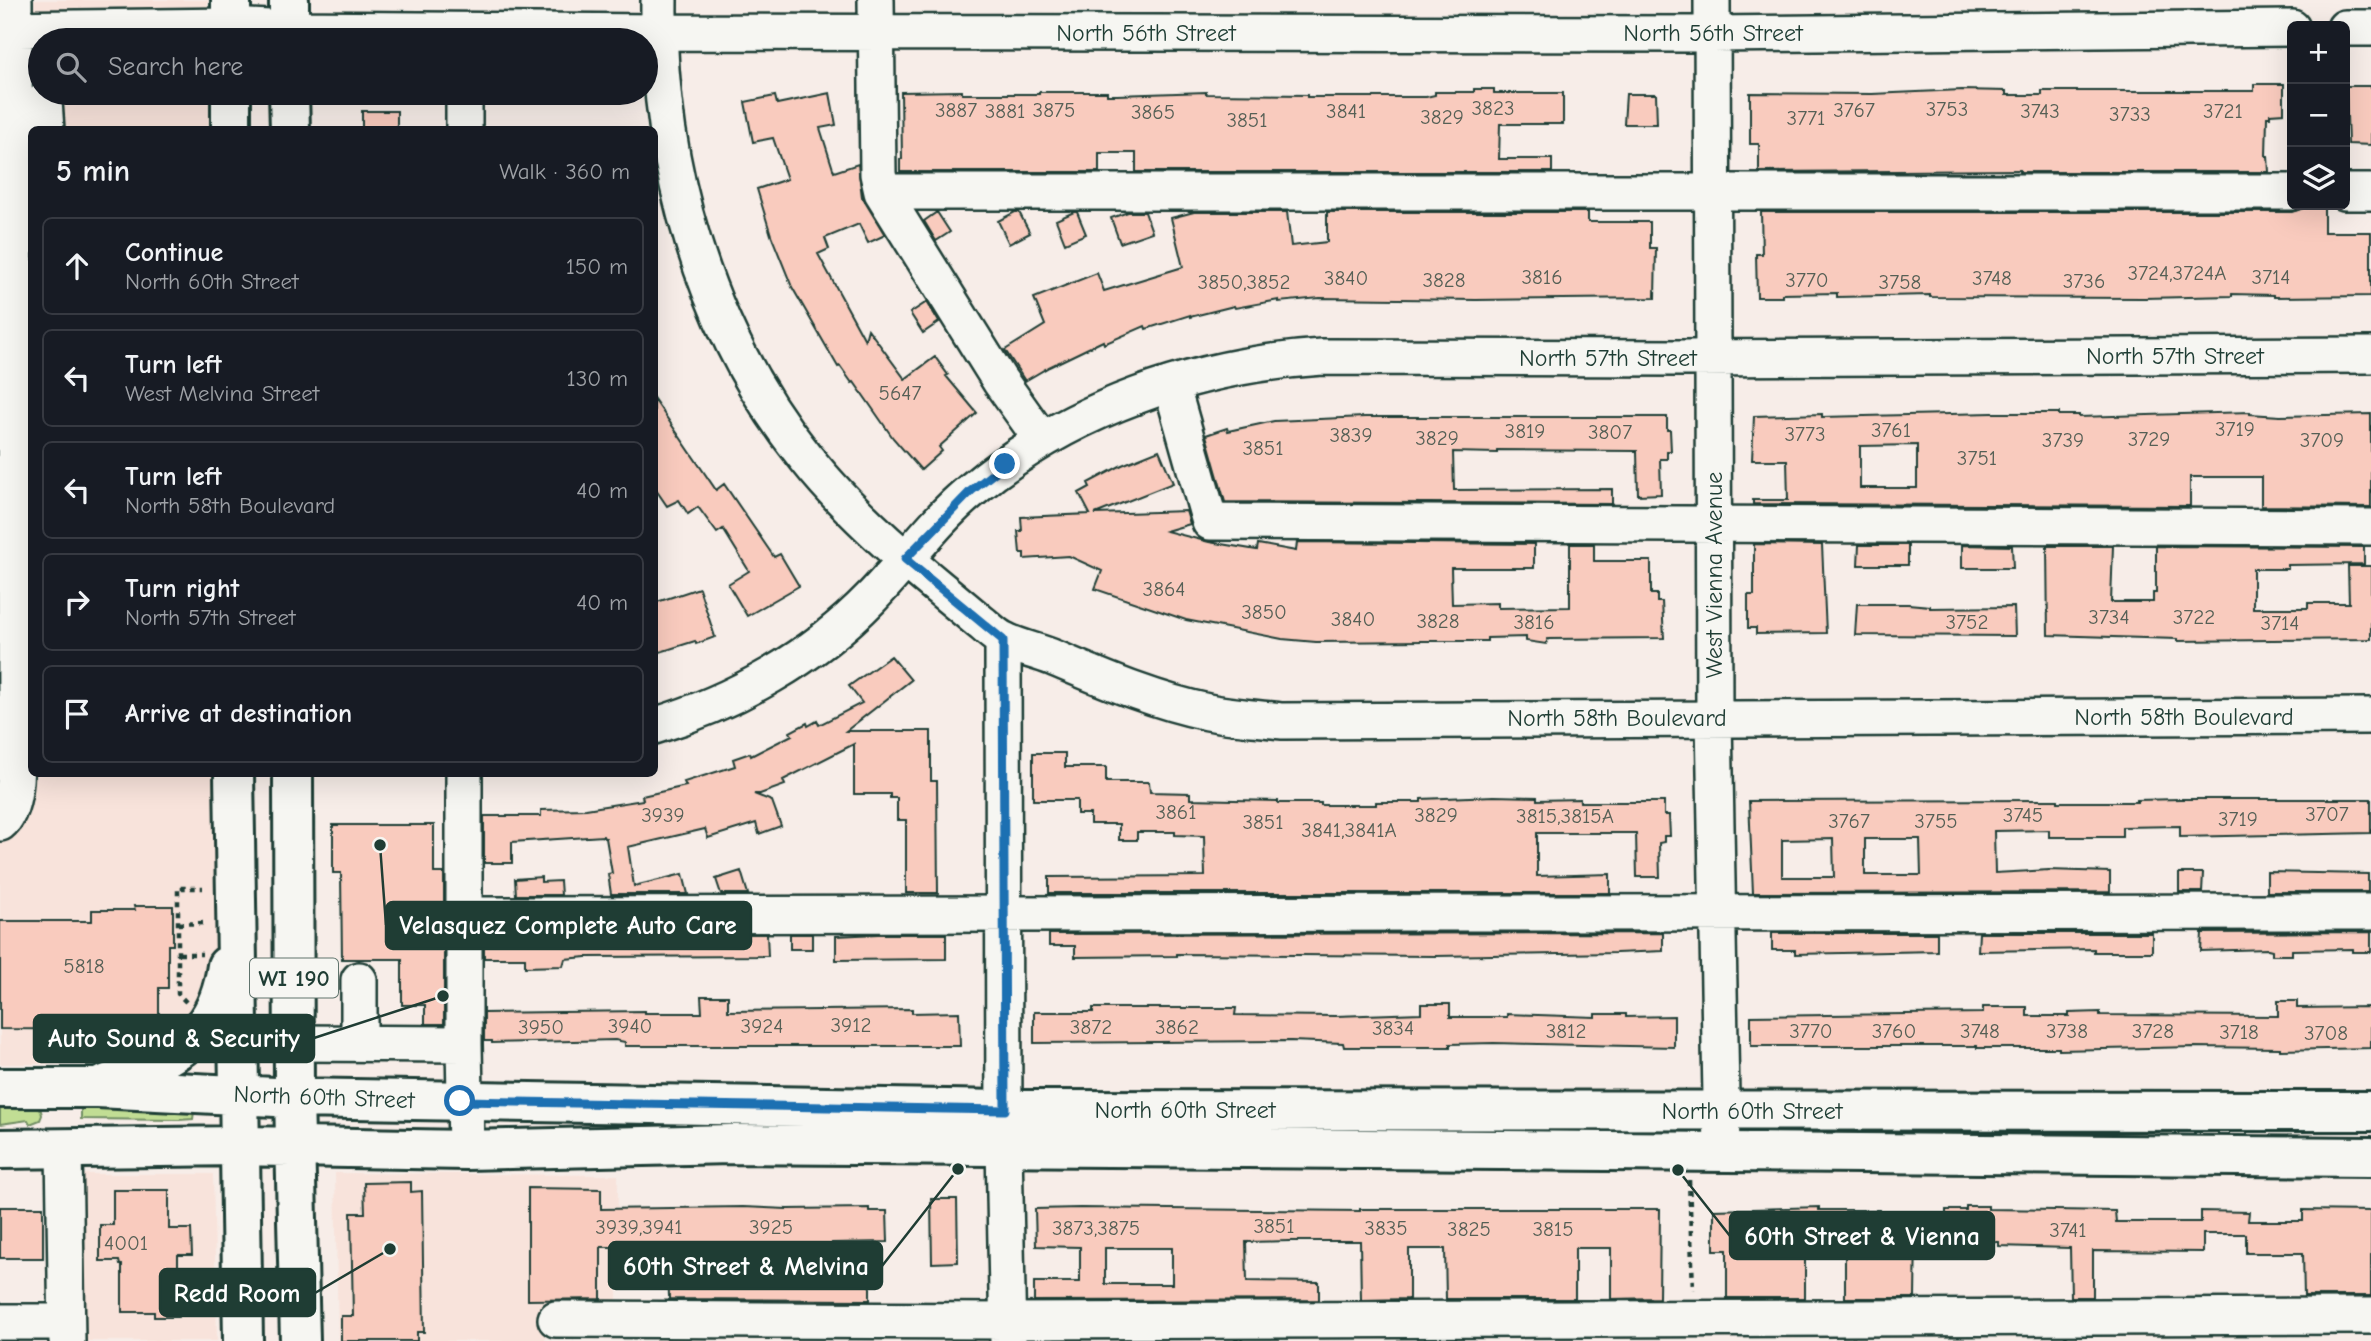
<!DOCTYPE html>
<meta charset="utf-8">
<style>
body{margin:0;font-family:"Comic Neue",sans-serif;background:#20242c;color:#f1f3f6}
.controls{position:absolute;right:21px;top:21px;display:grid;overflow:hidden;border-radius:10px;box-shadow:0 7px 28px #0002}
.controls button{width:63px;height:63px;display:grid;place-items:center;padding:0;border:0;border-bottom:2px solid #363941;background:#171b24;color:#f1f3f6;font:35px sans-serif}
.stop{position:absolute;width:21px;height:21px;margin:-16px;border:5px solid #1f6fb2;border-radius:50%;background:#fff}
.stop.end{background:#1f6fb2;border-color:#fff;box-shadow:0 2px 7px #0008}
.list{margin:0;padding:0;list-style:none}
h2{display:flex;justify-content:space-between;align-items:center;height:91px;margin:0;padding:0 28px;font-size:30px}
h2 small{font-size:23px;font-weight:400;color:#9ea1a6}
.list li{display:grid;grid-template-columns:46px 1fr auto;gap:21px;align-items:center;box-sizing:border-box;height:98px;margin:0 14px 14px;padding:0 14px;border:2px solid #363941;border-radius:10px}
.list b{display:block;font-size:26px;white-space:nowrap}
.list p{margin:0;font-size:23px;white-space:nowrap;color:#9ea1a6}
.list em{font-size:23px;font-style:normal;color:#9ea1a6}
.icon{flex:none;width:38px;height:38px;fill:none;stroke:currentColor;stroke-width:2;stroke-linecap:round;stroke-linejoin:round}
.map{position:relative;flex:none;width:2371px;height:1341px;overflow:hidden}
.search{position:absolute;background:#171b24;box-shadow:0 7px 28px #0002;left:28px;top:28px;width:630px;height:77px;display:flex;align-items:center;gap:18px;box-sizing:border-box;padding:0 24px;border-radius:38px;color:#9ea1a6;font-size:26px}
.panel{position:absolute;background:#171b24;box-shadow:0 7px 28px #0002;left:28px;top:126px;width:630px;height:651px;border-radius:10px}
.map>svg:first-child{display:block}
.built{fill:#f8e3db}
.green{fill:#c1dd94;stroke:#708d64;stroke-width:2}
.building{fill:#f9cbbe;stroke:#1f3d34;stroke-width:2;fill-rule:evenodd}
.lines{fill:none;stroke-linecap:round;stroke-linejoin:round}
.minor-casing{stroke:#1f3d34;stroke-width:40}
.major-casing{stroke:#1f3d34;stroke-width:44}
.path{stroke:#1f3d34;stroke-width:4.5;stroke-dasharray:5 5;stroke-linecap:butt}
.minor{stroke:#f6f6f2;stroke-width:35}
.major{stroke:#f6f6f2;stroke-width:38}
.route{stroke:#1f6fb2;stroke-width:9}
.labels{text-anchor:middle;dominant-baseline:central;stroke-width:5;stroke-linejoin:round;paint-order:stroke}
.number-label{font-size:21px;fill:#566056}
.shield{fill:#f6f6f2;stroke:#60746d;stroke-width:2}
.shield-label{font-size:23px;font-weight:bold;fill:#1f3d34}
.street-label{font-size:24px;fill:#1f3d34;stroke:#f6f6f2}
.leader{fill:none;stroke:#1f3d34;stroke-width:2.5}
.callout-dot{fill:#1f3d34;stroke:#f6f6f2;stroke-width:2.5}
.callout{fill:#1f3d34;stroke:#1f3d34;stroke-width:2.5}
.callout-label{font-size:26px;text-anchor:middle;font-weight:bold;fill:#fff}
</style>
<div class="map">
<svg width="2371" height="1341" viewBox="0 0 2371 1341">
<rect width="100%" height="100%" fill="#f7ede8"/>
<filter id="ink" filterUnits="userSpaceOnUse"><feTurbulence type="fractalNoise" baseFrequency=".0143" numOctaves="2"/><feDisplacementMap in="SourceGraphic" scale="14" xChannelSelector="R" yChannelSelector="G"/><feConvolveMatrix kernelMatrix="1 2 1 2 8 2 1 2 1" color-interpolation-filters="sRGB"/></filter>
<g filter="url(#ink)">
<path class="built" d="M0,0H208V40H40V93H209V129L32,130V774H214L216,967L196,1011L172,1038L108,1064H0Z
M335,1173L618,1175L617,1308L546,1307L545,1341H338Z
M71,1174H213L217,1341H74Z"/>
<path class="green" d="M0,1108H36L41,1111L42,1115L40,1120L30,1124L28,1120L0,1124Z
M81,1108L194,1112L193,1119L179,1120L81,1119Z"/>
<path class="building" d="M2254,84H2284V113L2270,114V117H2267L2266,156H2268L2269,172H2020V170L1759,172V144H1750V93L1872,94L1962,90L2006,91V95H2042V91H2254Z
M2346,86H2371V145L2348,144Z
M1474,89H1494V93H1563V124H1500L1499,159H1552V172H1136V153H1099V172H900V159H902L901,92L962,91V94H1039V92H1107V95H1117L1206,92V94L1307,95V97H1426L1435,95V92H1474Z
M830,93L836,125L820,128L834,172L858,164L862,197L885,235L868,243L859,224L825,238L829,249L818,254L865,340L868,329L905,379L935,357L948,375L946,376L977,413L939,447L942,451L921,470L893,438L854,382L852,383L840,366L838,367L792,287L771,235L757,189L787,179L773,138L753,142L745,102L775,96L777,104Z
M1626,94H1656L1657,124H1624Z
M362,111H397V130H362Z
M2303,208H2324V232H2371V296L2274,297V295L2232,294V296L2144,298L1930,297V295L1837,297V293L1782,294V297H1757L1756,254H1762L1761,212H2292Z
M937,212L950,232L936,241L924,221Z
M1015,212H1019L1030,233L1009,244L998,221Z
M1074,212H1077L1086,234L1065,243L1056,220Z
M1128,212H1145L1152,232L1120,243L1111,218Z
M1194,212H1287L1291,246L1327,242V212H1588V222H1650V248H1656L1655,298L1476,300L1320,298L1279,302V300L1235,308L1234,306L1190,317V315L1146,329L1145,326L1104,344L1103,341L1049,367L1025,381L1005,350L1045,325L1034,298L1097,273L1104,291L1183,267L1171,218Z
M927,302L939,322L923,333L910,313Z
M654,399L716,490L724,484L774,557L780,554L799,586L747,616L728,584L749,571L723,529L717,533L698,507L688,514L679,500L667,506L654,487Z
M2250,412V414L2280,416L2371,414V507L2261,506V477H2190V506L1753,504V500H1788L1787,460H1752L1754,416L1822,414V417L1993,413H2059V415H2079V417ZM1917,445V488H1860V446Z
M1365,417H1667V430H1670L1671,451H1667V459H1660L1661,494L1638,495L1637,451L1497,450V453L1453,452L1454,490L1612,489V504L1225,502L1206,435L1227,428L1228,431L1274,421Z
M1159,450L1173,483L1095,514L1186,511L1190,524L1166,531L1209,542L1257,550L1258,544L1296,551L1297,542L1534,544V568H1451L1452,604L1498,603V608L1570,607V544H1594V561H1651V594H1657V602H1662L1664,638L1548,639L1546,644L1526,641V637L1487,638V641H1425L1316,642L1282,639L1186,620L1095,589L1102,571L1069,556L1024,559V553H1020L1018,531H1022L1021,517L1090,514L1079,493L1090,487L1088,483L1122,465Z
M1754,544L1822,545L1826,633L1756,634V628H1748V595H1754Z
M1859,545H1908V565H1858Z
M1962,545L2012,546L2013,568H1962Z
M2047,546H2113L2111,602H2153V593H2156V546L2364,547V564L2288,565V569H2253V608H2308V603H2349L2348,566H2371V639L2177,641V639L2048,635Z
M699,588L715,637L696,644L695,641L654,654V603Z
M1857,604H1908L1930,606V608L2014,607L2015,636L1855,635Z
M891,656L911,680L846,731H931V781H937L938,893H906V820H897V798H890V794H854V744L783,780L785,785L760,794H754L772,801L781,826L759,834L756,823L708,838L705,829L628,847L634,886L683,874L688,894H611L608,874L612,873L606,838H604L603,836L512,842V863H484V816H541V810L586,809L643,800L642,796L686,786L684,782L735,766L733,759L750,753L751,756L792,735L790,732L807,723L808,726L817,721L819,725L862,703L849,686Z
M1033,753H1065V767H1106V782H1149L1150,792L1190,793V799L1278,801V803H1321V805H1376V802H1421V799L1494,796L1537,797V800L1580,799V802H1664V815H1669L1670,836H1664V842L1659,843L1660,877H1637L1636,833H1537V876L1610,874V893H1049V877L1205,876L1204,836L1175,835V832H1137V840H1119V824H1090V814H1077V800H1033Z
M2180,799H2371V833L2180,837V826L2122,827V837H2049V830L1994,831L1995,873L2049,870L2110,872V892L1753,893L1749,801L2058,800V802H2137V800ZM1833,839L1834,877H1782V840ZM1865,839H1920L1921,875H1865Z
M333,825H434V873H444V1024H425V1005H402V959H342L341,873H333Z
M741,871L748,894H721L716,879Z
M2267,872L2368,874V892H2267Z
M2179,873H2203L2202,892H2179Z
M541,877V882L560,881L561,895H516L515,879Z
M134,906H173V945H168V988H159V1030L0,1029V921H92V910H135Z
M2371,932V952H2353V949L2292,950V955H2272V950L2268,949L2201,951L2202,933Z
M1663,933V951L1616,953L1436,956L1177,954V956L1075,957V946H1049V934Z
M1772,933H1937V951L1795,954V950H1772Z
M1979,933H2152V952H2094V949L1978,951Z
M703,934H767L768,956L586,957L565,959L563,966L525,967V958H484V935H562V937Z
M790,934H812V949H790Z
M878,934H946V959L836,960V936Z
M701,996H728V1011L912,1009V1013L959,1012L960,1046H625V1042L615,1040L492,1043V1041H484V1013L645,1011V1013H702Z
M2278,1001H2297V1008L2371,1007V1048L2280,1050V1048L2194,1047L2059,1050V1048H1977V1046H1751V1016L1983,1013V1007H2027V1016H2069V1013L2100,1012V1015L2278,1016Z
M1421,1004H1450V1017H1507V1014L1595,1017V1014H1626V1017L1674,1016V1047L1494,1043L1450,1044V1047H1344L1343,1043L1291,1041L1034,1043V1012H1093V1008H1236L1235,1015L1336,1016L1421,1013Z
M411,1182V1192L422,1191L424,1332H417V1341H341V1316H353L351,1213H365L364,1183Z
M528,1188L601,1189V1209L743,1207L787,1209L869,1208V1211H887L888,1242L832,1243L833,1280H870V1300L669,1299L668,1247H601V1299L528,1300Z
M113,1190H169V1229H191L192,1255H178V1317H154V1312H122V1265H120L119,1261H100V1225H113Z
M931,1199H957L958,1262L932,1263Z
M1966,1206H1988V1209L2115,1211L2116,1222H2201V1211L2249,1212L2248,1221H2303V1210L2371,1211V1296H2304L2303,1253H2246V1234H2203V1252L2093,1251V1297H2071L2070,1248L1999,1246V1242H1946V1210H1966Z
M0,1207H43V1258H0Z
M1819,1207V1210H1879V1234H1916L1915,1298H1845V1254H1805V1298H1727V1250H1714V1210Z
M1080,1208L1360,1211V1209H1660L1659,1298L1611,1299V1248H1575V1299H1446L1445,1249H1409V1299L1361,1300L1360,1241H1290L1246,1242L1247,1281L1319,1282V1300L1034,1301V1282H1080V1247L1036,1246L1035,1209ZM1105,1248H1172V1284H1105Z"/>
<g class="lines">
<defs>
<path id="minor" d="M659,0C657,162 703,330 806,458C839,500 878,536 918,570C938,587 959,604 979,621C987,627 995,636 1004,640C1019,648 1038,651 1054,658C1104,679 1154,701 1208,712C1232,717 1257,718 1281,721L2371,716
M876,0L878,174L882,192L1000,381L1042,440
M1712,0L1714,718L1722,1151
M2345,28H2371
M0,29L231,26L289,29L659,32L1712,34L2292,28
M44,101L46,130
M464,130V93
M882,192H2292
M2345,192H2371
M1171,384L1210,522L2371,527
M1003,640L1004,1147L1008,1341
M654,726C734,702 813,658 871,598C905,563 934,521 972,490C1070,408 1196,365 1322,357L1683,358L2371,355
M464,774V1044L466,1150
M0,823C21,807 15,746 16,720L14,0
M464,915C1100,912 1735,914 2371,912
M359,980V1043
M295,1043L464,1044
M64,1149L67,1341
M556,1319L1007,1321L2371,1316
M0,1322H66"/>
<path id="major" d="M231,0V40
M289,0V40
M231,93V130
M289,93L290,130
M234,774L243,1341
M293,774L294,1098L300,1341
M105,1085C136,1073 181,1054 203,1027C217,1010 224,987 227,966
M0,1088H98L294,1098L1005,1110L2371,1111
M0,1149L239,1146L466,1150L731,1144L2371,1157"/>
</defs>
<use href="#minor" class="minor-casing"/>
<use href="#major" class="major-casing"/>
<path class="path" d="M178,924L204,923
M179,954H202
M186,1002L178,994V888H203
M1689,1180L1693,1290"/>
<use href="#minor" class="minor"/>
<use href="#major" class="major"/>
</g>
</g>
<g class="lines" filter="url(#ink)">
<path class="route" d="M460,1101L1005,1110L1003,640L905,559L971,491L1005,464"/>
</g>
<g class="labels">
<g class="number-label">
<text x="1493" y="108">3823</text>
<text x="1947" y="109">3753</text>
<text x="956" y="110">3887</text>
<text x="1054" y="110">3875</text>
<text x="1854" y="110">3767</text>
<text x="1005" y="111">3881</text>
<text x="1346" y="111">3841</text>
<text x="2040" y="111">3743</text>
<text x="2223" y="111">3721</text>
<text x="1153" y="112">3865</text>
<text x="2130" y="114">3733</text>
<text x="1442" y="117">3829</text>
<text x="1806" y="118">3771</text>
<text x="1247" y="120">3851</text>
<text x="2177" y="273">3724,3724A</text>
<text x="1542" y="277">3816</text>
<text x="2271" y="277">3714</text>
<text x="1346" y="278">3840</text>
<text x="1992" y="278">3748</text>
<text x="1444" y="280">3828</text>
<text x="1807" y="280">3770</text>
<text x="2084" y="281">3736</text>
<text x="1244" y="282">3850,3852</text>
<text x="1900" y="282">3758</text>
<text x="900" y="393">5647</text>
<text x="2235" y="429">3719</text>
<text x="1891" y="430">3761</text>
<text x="1525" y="431">3819</text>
<text x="1610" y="432">3807</text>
<text x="1805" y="434">3773</text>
<text x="1351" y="435">3839</text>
<text x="1437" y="438">3829</text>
<text x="2149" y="439">3729</text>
<text x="2063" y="440">3739</text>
<text x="2322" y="440">3709</text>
<text x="1263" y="448">3851</text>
<text x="1977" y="458">3751</text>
<text x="1164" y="589">3864</text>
<text x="1264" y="612">3850</text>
<text x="2109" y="617">3734</text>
<text x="2194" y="617">3722</text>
<text x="1353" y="619">3840</text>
<text x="1438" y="621">3828</text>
<text x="1534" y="622">3816</text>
<text x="1967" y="622">3752</text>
<text x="2280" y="623">3714</text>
<text x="1176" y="812">3861</text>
<text x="2327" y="814">3707</text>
<text x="663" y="815">3939</text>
<text x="1436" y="815">3829</text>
<text x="2023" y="815">3745</text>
<text x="1565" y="816">3815,3815A</text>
<text x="2238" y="819">3719</text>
<text x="1849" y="821">3767</text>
<text x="1936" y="821">3755</text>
<text x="1263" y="822">3851</text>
<text x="1349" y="830">3841,3841A</text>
<text x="84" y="966">5818</text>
<text x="851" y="1025">3912</text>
<text x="630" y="1026">3940</text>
<text x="762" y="1026">3924</text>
<text x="541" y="1027">3950</text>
<text x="1091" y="1027">3872</text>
<text x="1177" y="1027">3862</text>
<text x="1393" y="1028">3834</text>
<text x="1566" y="1031">3812</text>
<text x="1811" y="1031">3770</text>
<text x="1894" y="1031">3760</text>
<text x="1980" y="1031">3748</text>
<text x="2067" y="1031">3738</text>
<text x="2153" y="1031">3728</text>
<text x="2239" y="1032">3718</text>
<text x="2326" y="1033">3708</text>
<text x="1274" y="1226">3851</text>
<text x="639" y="1227">3939,3941</text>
<text x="771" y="1227">3925</text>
<text x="1096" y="1228">3873,3875</text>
<text x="1386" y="1228">3835</text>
<text x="1469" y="1229">3825</text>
<text x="1553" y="1229">3815</text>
<text x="2068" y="1230">3741</text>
<text x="126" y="1243">4001</text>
</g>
<rect class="shield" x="250" y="958.5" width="88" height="39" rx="5"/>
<g class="shield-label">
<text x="294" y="978">WI 190</text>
</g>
<g class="street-label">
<text x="1146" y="33">North 56th Street</text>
<text x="1713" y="33">North 56th Street</text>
<text x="2175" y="356">North 57th Street</text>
<text x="1608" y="358">North 57th Street</text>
<text transform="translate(1714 575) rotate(-90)">West Vienna Avenue</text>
<text x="2184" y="717">North 58th Boulevard</text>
<text x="1617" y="718">North 58th Boulevard</text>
<text transform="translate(324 1097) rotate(2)">North 60th Street</text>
<text x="1185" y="1110">North 60th Street</text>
<text x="1752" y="1111">North 60th Street</text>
</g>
</g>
<path class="leader" d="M380 845L386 925M443 996L314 1038M1678 1170L1730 1236M958 1169L882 1266M390 1249L315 1293"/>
<g class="callout-dot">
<circle cx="380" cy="845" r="7"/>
<circle cx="443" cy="996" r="7"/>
<circle cx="1678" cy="1170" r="7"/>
<circle cx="958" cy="1169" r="7"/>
<circle cx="390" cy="1249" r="7"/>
</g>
<g class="callout">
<rect x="386" y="902" width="365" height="47" rx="7"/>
<rect x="34" y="1015" width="280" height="47" rx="7"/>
<rect x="1730" y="1212" width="264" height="47" rx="7"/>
<rect x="609" y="1242" width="273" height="47" rx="7"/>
<rect x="160" y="1269" width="155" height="47" rx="7"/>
</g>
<g class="callout-label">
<text x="568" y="934">Velasquez Complete Auto Care</text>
<text x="174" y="1047">Auto Sound &amp; Security</text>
<text x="1862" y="1245">60th Street &amp; Vienna</text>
<text x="746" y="1275">60th Street &amp; Melvina</text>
<text x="237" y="1302">Redd Room</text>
</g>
</svg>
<div class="controls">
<button>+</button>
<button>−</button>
<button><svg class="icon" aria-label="layers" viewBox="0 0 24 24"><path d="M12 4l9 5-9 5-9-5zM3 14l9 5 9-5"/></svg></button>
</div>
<div class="stop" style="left:460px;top:1101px"></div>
<div class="stop end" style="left:1005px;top:464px"></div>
<div class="search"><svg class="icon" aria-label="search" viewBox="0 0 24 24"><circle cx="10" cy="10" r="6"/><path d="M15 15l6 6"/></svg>Search here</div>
<section class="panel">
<h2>5 min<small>Walk · 360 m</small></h2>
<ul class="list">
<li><svg class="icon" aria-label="ahead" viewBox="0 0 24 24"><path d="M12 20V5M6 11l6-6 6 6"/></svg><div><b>Continue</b><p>North 60th Street</p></div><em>150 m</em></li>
<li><svg class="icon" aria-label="left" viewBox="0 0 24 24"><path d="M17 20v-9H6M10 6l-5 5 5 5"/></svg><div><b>Turn left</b><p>West Melvina Street</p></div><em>130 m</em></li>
<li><svg class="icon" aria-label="left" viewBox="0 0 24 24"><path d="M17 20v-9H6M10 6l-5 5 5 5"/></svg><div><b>Turn left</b><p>North 58th Boulevard</p></div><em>40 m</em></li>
<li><svg class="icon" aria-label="right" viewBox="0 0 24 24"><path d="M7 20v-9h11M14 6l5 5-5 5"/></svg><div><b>Turn right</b><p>North 57th Street</p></div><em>40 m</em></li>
<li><svg class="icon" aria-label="arrive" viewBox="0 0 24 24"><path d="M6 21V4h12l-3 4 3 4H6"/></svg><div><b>Arrive at destination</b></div></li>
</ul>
</section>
</div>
